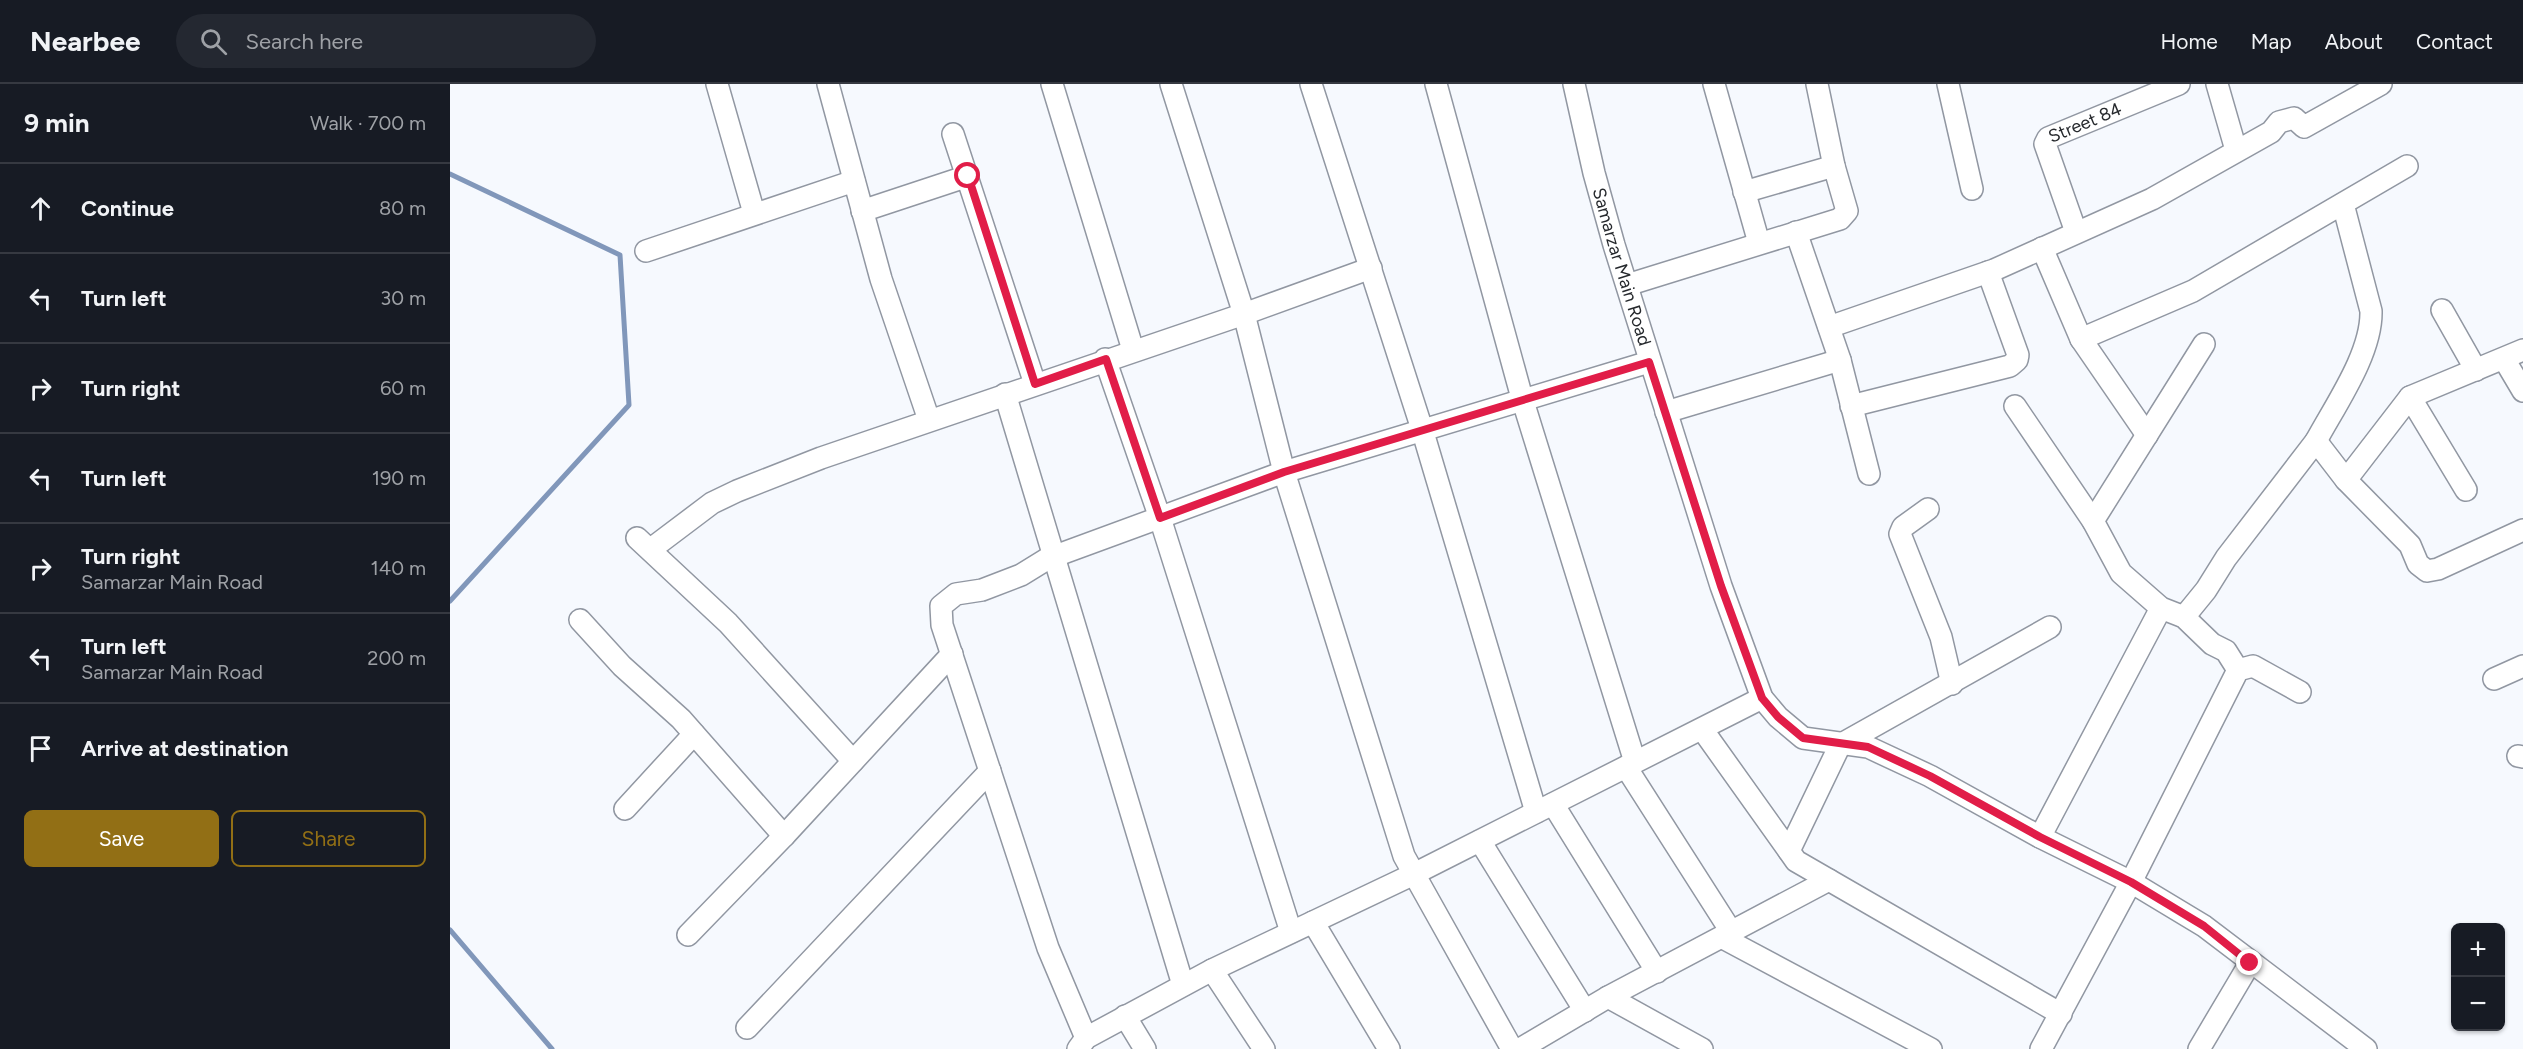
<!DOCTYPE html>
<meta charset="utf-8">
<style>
body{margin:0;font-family:Figtree,sans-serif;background:#242831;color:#f1f3f6}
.controls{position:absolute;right:18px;bottom:18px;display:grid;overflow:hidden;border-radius:9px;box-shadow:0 2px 4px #0004}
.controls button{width:54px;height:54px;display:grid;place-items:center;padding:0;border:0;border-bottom:2px solid #363941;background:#171b24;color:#f1f3f6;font:30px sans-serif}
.stop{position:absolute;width:18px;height:18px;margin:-14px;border:4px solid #e11d48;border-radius:50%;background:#fff}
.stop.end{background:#e11d48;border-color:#fff;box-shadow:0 2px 6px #0008}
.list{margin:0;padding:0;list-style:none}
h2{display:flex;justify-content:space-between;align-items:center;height:78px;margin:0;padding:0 24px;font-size:26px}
h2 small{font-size:20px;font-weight:400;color:#9ea1a6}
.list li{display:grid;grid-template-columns:39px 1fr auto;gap:18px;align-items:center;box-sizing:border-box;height:90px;padding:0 24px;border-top:2px solid #363941}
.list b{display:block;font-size:22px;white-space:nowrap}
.list p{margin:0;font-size:20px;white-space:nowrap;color:#9ea1a6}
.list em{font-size:20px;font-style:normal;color:#9ea1a6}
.actions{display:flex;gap:12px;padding:18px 24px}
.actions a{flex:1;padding:14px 0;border:2px solid #926f15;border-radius:9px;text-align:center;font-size:21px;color:#926f15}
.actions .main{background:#926f15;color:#fff}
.icon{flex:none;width:33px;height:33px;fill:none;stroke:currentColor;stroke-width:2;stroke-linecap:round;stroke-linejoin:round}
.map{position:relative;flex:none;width:2073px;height:965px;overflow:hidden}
header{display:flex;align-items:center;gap:36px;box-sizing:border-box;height:84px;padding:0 30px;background:#171b24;border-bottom:2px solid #363941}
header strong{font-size:28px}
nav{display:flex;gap:33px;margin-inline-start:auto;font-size:21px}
.search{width:420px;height:54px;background:#242831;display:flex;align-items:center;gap:15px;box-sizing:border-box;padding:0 21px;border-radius:33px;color:#9ea1a6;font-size:22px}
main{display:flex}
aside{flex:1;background:#171b24}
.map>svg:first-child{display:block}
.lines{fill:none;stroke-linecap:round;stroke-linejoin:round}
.stream{stroke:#8197ba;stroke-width:5}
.street-casing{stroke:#9197a2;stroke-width:24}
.street{stroke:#fff;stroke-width:21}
.route{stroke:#e11d48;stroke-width:8}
.labels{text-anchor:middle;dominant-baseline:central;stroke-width:4.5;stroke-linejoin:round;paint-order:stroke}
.street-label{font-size:18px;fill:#26292d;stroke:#fff}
</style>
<header>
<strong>Nearbee</strong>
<div class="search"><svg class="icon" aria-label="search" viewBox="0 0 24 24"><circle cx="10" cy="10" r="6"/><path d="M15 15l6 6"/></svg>Search here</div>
<nav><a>Home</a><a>Map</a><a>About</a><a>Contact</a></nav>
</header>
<main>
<aside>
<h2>9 min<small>Walk · 700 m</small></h2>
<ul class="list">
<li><svg class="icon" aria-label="ahead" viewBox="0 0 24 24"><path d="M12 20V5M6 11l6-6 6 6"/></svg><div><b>Continue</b></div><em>80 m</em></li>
<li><svg class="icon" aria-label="left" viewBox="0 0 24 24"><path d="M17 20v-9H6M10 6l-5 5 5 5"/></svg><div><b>Turn left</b></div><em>30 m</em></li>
<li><svg class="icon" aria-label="right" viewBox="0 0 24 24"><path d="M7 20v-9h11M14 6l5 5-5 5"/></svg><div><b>Turn right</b></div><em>60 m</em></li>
<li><svg class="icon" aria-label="left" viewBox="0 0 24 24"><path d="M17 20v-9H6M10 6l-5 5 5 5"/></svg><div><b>Turn left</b></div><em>190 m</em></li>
<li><svg class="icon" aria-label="right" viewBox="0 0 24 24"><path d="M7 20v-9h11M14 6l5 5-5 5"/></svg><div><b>Turn right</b><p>Samarzar Main Road</p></div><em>140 m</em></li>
<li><svg class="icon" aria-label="left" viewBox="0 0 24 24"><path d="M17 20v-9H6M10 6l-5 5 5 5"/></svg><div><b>Turn left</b><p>Samarzar Main Road</p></div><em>200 m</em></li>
<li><svg class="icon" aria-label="arrive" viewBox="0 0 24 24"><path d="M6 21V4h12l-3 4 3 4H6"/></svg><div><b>Arrive at destination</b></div></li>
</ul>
<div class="actions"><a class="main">Save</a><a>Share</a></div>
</aside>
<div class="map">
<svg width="2073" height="965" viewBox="0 0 2073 965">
<rect width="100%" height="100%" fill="#f6f9fe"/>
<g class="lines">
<path class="stream" d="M0,90L170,171L179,321L0,517
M0,846L102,965"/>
<defs>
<g id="street">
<path d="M267,0L304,129"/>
<path d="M378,0L431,195L479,336"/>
<path d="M602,0L683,266"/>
<path d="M721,0L794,230L834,388L954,772L1062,965"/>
<path d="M861,0L972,345L1086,728"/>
<path d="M986,0L1072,314L1185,678"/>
<path id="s1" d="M1124,0L1144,89L1164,161L1271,502L1312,614L1328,633L1353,654L1418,663L1480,692L1590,753L1681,798L1754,842L1916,965"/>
<path d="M1264,0L1309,159"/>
<path d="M1498,0L1522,105"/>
<path d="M1767,0L1786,66"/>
<path d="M503,50L585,300"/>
<path d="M1294,108L1384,82"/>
<path d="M412,127L518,92"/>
<path d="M1346,148L1390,276L1419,390"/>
<path id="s2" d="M1626,148L1595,60L1598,54L1729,0"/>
<path d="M1592,164L1631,255L1697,351"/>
<path d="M196,167L404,97"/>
<path d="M1177,201L1390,135L1397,127L1384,82L1367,0"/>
<path d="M1992,226L2026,286"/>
<path d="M1379,243L1544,186L1702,115L1821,48L1829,38L1844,34L1854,43L1931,0"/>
<path d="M1631,255L1743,207L1957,82"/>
<path d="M655,275L710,434L841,848"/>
<path d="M2054,275L2073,307"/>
<path d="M555,310L733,901"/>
<path d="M1960,313L2016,406"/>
<path d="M1401,322L1560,282L1567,276L1568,271L1538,188"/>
<path d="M1565,322L1643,437L1671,489L1711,524L1734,533L1762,560L1776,567L1788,586"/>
<path d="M1216,328L1390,276"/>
<path d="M1866,357C1886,320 1922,269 1921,227L1893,120"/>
<path d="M1896,396L1960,313L2073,266"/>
<path d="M1478,425L1453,443L1450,450L1491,553L1502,600"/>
<path d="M1643,437L1754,260"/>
<path d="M187,454L278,539L403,677"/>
<path d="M201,465L262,419L287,407L371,374L794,230L921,184"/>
<path d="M1734,533L1756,506L1776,474L1866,357L1896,396L1960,461L1968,480L1977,487L1988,485L2073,446"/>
<path d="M130,536L172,582L231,635L334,752"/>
<path d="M1600,543L1390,661L1339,767L1346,777L1611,930"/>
<path d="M2044,595L2073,582"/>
<path d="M1252,645L1339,767"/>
<path d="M2068,672L2073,673"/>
<path d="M1176,683L1282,849"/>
<path d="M1103,720L1207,888"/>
<path d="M175,725L244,650"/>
<path d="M1590,753L1711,524"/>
<path d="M1030,757L1135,927"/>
<path d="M863,838L939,965"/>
<path d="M238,851L334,752L502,570"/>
<path d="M1273,854L1481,965"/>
<path d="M762,886L814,965"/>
<path d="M1158,913L1252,965"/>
<path d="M675,932L695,965"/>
<path d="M297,944L540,687"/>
<path d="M636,954L598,864L492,541L491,522L506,510L532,506L571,491L597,475L834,388L1199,278"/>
<path d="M628,965L636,954L762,886L964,790L1312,614"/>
<path d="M1070,965L1158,913L1379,796"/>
<path d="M1591,965L1681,798L1788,586L1803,582L1850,608"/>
<path d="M1749,965L1800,879"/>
</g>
</defs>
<use href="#street" class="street-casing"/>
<use href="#street" class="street"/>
</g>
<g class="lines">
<path class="route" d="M518,92L585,300L656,275L710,434L834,388L1199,278L1271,502L1312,614L1328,633L1353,654L1418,663L1480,692L1590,753L1681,798L1754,842L1800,879"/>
</g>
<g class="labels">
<g class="street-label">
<text stroke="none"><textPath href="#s2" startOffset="140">Street 84</textPath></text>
<text stroke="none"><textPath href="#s1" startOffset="189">Samarzar Main Road</textPath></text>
</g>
</g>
</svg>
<div class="controls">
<button>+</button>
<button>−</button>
</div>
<div class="stop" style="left:518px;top:92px"></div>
<div class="stop end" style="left:1800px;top:879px"></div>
</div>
</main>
